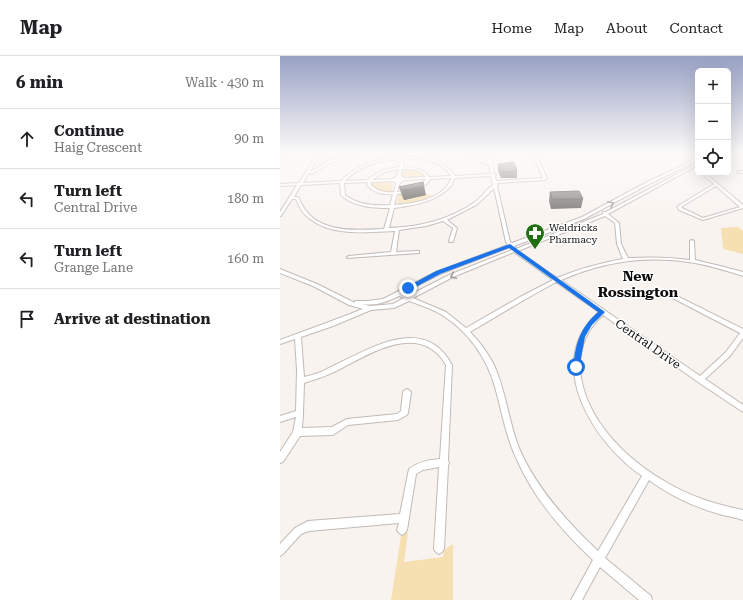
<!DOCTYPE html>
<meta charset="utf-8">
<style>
body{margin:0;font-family:"Roboto Serif",serif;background:#f2f2f2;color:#202124}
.controls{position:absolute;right:12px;top:12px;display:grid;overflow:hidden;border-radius:6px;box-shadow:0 4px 16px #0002}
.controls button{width:36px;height:36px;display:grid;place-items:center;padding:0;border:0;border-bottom:1px solid #e0e0e0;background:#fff;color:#202124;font:20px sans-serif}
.stop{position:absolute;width:12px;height:12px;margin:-9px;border:3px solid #1a73e8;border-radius:50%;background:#fff}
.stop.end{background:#1a73e8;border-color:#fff;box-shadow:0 1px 4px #0008}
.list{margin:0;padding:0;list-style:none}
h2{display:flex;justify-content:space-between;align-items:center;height:52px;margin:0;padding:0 16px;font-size:17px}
h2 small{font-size:13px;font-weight:400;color:#757577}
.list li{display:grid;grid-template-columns:26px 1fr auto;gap:12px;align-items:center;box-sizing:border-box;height:60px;padding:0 16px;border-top:1px solid #e0e0e0}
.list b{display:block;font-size:15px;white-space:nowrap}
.list p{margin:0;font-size:13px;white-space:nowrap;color:#757577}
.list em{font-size:13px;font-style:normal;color:#757577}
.icon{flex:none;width:22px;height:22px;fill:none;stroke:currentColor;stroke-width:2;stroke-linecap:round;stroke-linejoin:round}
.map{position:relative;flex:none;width:463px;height:544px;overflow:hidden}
header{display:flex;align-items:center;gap:24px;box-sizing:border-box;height:56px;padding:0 20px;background:#fff;border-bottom:1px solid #e0e0e0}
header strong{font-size:19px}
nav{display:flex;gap:22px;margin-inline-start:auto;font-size:14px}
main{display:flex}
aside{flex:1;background:#fff}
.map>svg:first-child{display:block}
.green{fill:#f6dfb0}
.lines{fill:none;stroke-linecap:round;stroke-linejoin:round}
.street-casing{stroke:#c1bab7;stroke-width:2}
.secondary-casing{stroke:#c1bab7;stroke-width:2}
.street{fill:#fff;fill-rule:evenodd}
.secondary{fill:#eed3cf;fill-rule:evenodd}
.wall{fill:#686561}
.shaded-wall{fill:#55524f}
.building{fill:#797571;stroke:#55524f}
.oneway{stroke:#9f9e9e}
.route{fill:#1a73e8}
.labels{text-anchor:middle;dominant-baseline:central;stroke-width:3;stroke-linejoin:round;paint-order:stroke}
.far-poi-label{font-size:10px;fill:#0f0d0c;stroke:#fff;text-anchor:start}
.street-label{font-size:12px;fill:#0f0d0c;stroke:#fff}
.quarter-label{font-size:14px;font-weight:bold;fill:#0f0d0c;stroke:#fff}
</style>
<header>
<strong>Map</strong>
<nav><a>Home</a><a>Map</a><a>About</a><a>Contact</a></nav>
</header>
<main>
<aside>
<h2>6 min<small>Walk · 430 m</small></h2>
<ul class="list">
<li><svg class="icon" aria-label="ahead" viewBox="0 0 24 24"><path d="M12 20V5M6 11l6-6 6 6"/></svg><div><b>Continue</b><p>Haig Crescent</p></div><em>90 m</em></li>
<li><svg class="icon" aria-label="left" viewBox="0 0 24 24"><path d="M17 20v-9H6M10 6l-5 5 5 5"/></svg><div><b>Turn left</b><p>Central Drive</p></div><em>180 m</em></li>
<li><svg class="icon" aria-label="left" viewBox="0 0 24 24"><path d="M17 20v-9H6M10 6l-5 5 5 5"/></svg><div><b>Turn left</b><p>Grange Lane</p></div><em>160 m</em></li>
<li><svg class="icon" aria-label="arrive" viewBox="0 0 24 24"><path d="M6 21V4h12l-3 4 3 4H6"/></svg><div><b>Arrive at destination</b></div></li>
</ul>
</aside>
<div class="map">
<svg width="463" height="544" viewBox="0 0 463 544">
<rect width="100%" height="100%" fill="#f9f3ef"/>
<path class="green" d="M123,112L140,115L145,121L128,122L122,119Z
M92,126L111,127L113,130L111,136C104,136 96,135 92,129Z
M135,134L152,140L144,144L117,149L119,138Z
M458,171L463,175V198L443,193L441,172Z
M122,474L128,476L124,506L163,501L164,494L173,488V544H111Z"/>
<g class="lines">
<defs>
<path id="street" d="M3,97H8L0,100V98Z
M38,97H42L30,115H32L48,105L72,97H77L50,107L34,117L28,118L23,127L61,125C77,108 98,103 122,101L123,97H126L125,101C144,100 163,103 175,120L211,118L209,108H204L186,97H190L206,106H208L206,97H209L213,107L214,118L216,119L215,120L216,125L263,122L252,97H255L267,122L265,124L217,127L218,129L217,130L230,186L232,187L302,161L367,126L418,102V104L369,128L304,163L234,190L236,193L323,158V156H326L418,107V109L328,158L339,167L341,188L348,202C369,201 389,201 410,204V185L412,184L414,185L415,204L440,210L463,216V220C447,215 432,210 415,207C366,199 326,205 281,224L420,320L446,296L460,277L381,236L380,235L381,234H385L463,273V282L450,300L425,323L463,349V356L418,326L323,259C289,289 297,333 320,367C336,391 361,412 386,426C411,441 435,448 463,454V464C454,461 445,460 436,457C412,450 389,439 369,424L325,502L371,540L372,544H359L320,511L302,544H291L313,504C283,476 255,444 238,406C226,382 222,356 215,331C207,302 188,275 162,259C152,253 140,249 129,245L114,252L91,254L53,270L21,281L24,321C32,319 40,317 47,313C85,296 143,255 172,309L168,404L169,407L168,410L164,493L162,496L159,498L156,496L154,493L159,411L143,414L136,418L127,474L125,477L122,479L119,477L117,474L119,467L29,475L21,478L3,498L0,500V488L15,472L28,465L120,458L129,413C138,406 148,404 160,403L166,309C141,266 93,296 62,312C49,319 37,323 24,327L23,358L22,372L52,371L67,363L117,358L121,355L123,336L125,334L127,333L129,334L131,336L128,357L127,359L118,364L68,369L53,379L20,380L3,406L0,407V396L13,376L16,361L0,366V360L16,355L17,314L15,283L0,288V284L49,266L83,253L69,249L33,230L0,217V213L37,228L75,247V245H87L103,243L156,216L228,189L226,186L214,132L204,142L196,149L167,164L177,172L173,186H169V185L173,172L163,165L146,170L119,174L116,196L137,195H139V197L67,202V201L69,200L111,196L115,175C88,176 53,181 30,163C23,158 19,151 16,143H12L1,160H0V156L17,129L0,130V128L19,127ZM121,103L119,111L103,114L89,122L88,124L65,125C80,109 100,105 121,103ZM124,103C142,102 161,104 171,120L149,121C144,112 132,111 123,111ZM119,113L117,120L112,123L92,124L105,116ZM122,113C131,113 141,113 146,121L124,122L121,120ZM211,120L213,129C206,133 202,141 195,146C169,164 139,171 109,172L114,152C132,150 155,146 169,132C172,130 173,125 175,122ZM172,122C170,125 169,128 167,130C156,144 131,148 114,149L117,138C128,137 145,134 150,123ZM146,123C140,132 128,134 117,136L120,127L125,124ZM113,125L116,127L114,136C105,137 97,135 91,129V126ZM88,126L87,129C94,137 103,139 113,138L110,149C94,150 78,149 65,139L64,127ZM60,127L61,139C74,151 92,152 110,152L104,173C78,174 41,178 24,152C22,149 20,145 18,141H14L21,129ZM325,160L335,167L337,188L343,203C320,207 299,213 277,222L238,195ZM230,191L232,194L169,219L128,240L123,237L160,218ZM234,196L273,224L240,241L186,272L166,256L133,242L173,221ZM276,226L319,256C262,306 313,386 362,420L318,495C287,466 256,432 239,392C228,364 226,334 213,307C207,296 199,285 190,276L244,244ZM119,240L124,242L113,248L90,250L82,248C97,250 106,246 119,240Z
M459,115H463V117H458L457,116Z
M421,117H425L463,149V152L423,164L399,154L397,151L398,150L434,128ZM436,130L460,151L423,162L402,152L401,151Z"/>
<path id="secondary" d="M448,97L463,98V100L448,99Z"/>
</defs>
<use href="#street" class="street-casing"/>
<use href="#secondary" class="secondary-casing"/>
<use href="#street" class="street"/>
<use href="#secondary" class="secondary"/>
</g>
<path class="wall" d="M218,108L237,115V122H221L218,115Z
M119,131L146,139L124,144L122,140Z
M270,136L303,143L301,152L271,153L269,145Z"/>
<path class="shaded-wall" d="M144,130L146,139L124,144L122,134Z"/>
<path class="building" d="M234,106L237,115L221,116L218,108Z
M143,126L144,130L122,134L119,131Z
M299,135L303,143H272L270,136Z"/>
<defs><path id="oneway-chevron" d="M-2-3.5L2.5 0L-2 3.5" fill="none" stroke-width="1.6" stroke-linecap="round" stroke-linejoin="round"/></defs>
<g class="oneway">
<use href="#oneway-chevron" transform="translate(331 148) rotate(-28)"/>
<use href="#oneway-chevron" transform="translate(173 220) rotate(155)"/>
</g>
<linearGradient id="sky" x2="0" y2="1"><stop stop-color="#98a1c4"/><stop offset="0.56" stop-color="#fcfaf8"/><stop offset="1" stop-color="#fcfaf8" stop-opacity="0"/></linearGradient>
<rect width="463" height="173" fill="url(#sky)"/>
<path class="route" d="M230,188L325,256L312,269L305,281L299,313L296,314L293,311C296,287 299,273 318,256L229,192L160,218L130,234L125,232L156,215Z"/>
<defs>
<symbol id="pharmacy-pin" viewBox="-11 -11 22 30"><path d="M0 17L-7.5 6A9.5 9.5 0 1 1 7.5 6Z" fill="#226f13" stroke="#fff"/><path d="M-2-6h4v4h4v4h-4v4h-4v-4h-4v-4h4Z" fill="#fff"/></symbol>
</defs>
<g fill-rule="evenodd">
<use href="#pharmacy-pin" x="244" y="166" width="22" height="30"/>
</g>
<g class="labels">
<g class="far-poi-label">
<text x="269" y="171">Weldricks<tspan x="269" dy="12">Pharmacy</tspan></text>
</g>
<g class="street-label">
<text transform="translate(368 288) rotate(35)">Central Drive</text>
</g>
<g class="quarter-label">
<text x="358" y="220">New<tspan x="358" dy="16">Rossington</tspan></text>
</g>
</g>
</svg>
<div class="controls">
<button>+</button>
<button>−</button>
<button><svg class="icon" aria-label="locate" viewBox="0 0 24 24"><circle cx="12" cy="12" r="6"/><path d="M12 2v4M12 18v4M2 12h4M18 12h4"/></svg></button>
</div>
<div class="stop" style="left:296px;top:311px"></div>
<div class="stop end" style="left:128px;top:232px"></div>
</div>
</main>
